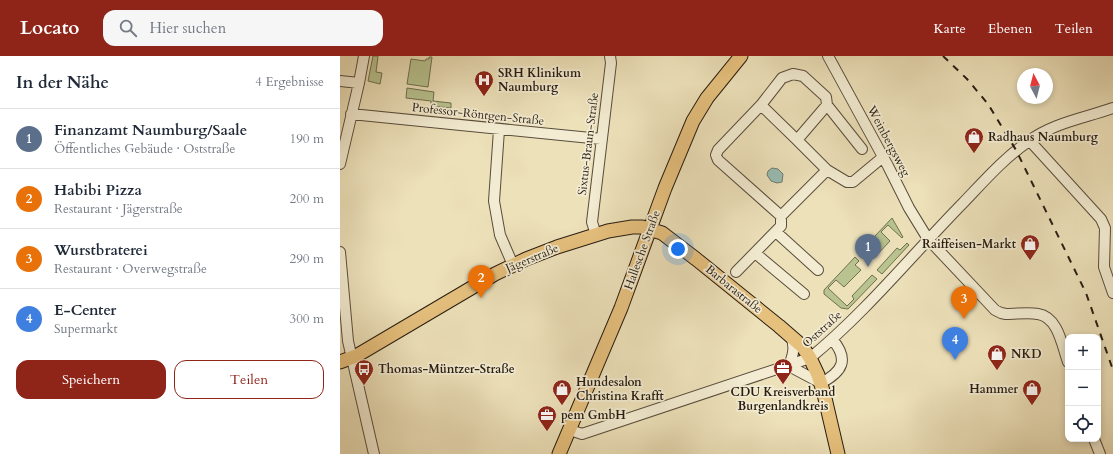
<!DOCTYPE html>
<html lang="de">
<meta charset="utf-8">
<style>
body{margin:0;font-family:Cardo,serif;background:#f6f6f7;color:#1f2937}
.controls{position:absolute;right:12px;bottom:12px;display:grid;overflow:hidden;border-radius:8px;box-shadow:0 2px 6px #0003}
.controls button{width:36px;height:36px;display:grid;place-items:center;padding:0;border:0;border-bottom:1px solid #e0e1e3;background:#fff;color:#1f2937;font:20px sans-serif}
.compass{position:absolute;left:677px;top:12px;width:36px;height:36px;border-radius:50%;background:#fff;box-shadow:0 2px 6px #0003;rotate:353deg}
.you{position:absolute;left:338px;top:193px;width:14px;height:14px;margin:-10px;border:3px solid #fff;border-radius:50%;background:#1a73e8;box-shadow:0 0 0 6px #1a73e833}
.badge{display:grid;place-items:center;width:26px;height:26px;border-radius:50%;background:#8f2418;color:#fff;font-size:13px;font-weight:700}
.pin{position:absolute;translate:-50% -33px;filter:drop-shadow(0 1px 2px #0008)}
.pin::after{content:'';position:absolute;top:21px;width:14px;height:12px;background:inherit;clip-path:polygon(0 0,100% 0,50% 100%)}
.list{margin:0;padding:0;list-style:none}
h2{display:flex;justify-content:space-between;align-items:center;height:52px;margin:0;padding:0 16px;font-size:17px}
h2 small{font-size:13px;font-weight:400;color:#747a83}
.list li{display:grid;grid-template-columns:26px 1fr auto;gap:12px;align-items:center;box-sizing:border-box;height:60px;padding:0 16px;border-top:1px solid #e0e1e3}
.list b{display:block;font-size:15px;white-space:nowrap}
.list p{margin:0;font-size:13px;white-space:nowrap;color:#747a83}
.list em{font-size:13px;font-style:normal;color:#747a83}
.actions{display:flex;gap:8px;padding:12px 16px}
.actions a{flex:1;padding:9px 0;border:1px solid #8f2418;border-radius:12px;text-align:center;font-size:14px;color:#8f2418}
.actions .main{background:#8f2418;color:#fff}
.icon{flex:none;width:22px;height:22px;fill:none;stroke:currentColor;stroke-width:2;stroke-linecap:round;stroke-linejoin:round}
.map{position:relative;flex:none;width:773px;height:398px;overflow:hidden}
header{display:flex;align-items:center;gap:24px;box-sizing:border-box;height:56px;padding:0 20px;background:#8f2418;color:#fff}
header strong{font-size:19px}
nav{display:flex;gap:22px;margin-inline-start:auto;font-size:14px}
.search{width:280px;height:36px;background:#f6f6f7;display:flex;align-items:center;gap:10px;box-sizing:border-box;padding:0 14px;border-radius:12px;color:#747a83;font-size:15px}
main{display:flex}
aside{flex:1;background:#fff}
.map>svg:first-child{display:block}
.green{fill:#b8c390;stroke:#707051}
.water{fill:#99bdb3;stroke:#6b7d73}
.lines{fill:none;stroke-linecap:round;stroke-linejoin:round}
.minor-casing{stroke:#584d3c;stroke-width:12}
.major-casing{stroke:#271c12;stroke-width:15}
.minor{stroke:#f3ecd2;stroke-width:10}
.major{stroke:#e6c07d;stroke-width:13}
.rail{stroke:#271c12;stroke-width:2;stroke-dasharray:7 7;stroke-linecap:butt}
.labels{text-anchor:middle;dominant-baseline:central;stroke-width:3.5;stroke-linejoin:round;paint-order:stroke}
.poi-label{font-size:12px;font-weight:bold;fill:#271c12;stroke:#f3ecd2;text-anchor:start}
.street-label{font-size:12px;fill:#271c12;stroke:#f3ecd2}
</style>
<header>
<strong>Locato</strong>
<div class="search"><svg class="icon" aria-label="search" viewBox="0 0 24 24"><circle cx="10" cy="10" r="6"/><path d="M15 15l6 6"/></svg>Hier suchen</div>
<nav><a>Karte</a><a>Ebenen</a><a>Teilen</a></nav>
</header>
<main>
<aside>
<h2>In der Nähe<small>4 Ergebnisse</small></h2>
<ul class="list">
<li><span class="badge" style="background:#5c6f8a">1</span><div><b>Finanzamt Naumburg/Saale</b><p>Öffentliches Gebäude · Oststraße</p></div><em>190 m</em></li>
<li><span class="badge" style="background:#e8710a">2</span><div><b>Habibi Pizza</b><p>Restaurant · Jägerstraße</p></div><em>200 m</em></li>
<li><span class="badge" style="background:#e8710a">3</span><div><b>Wurstbraterei</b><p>Restaurant · Overwegstraße</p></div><em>290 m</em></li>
<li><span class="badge" style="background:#3f7fe0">4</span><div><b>E-Center</b><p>Supermarkt</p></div><em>300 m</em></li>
</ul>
<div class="actions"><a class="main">Speichern</a><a>Teilen</a></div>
</aside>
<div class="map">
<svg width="773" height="398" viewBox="0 0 773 398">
<rect width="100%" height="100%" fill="#ede1ba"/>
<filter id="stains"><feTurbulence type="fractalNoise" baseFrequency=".005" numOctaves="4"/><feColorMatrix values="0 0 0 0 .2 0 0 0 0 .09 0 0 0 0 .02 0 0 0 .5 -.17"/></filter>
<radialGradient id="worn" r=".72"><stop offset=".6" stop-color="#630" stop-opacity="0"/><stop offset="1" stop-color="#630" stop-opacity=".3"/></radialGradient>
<path class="green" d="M33,0H38L36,16L42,17L40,28L28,25Z
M89,1H92L88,31L67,28L71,3L85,5L86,3H89Z
M67,32L94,36L93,45L111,47V52L91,50V45L66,42Z
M552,162L563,181L562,182L548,169L541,176L550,185L533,203L527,197L522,202L518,198Z
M567,187L569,189L542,218L537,214L557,192L560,194Z
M515,201L519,205L515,209L521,214L504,231L496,224L488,232L507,250L514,243L512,240L532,219L537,223L508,253L501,252L484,238V234Z"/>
<path class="water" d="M432,112L438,113L443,118L442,126L437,127L431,125L427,119L428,115Z"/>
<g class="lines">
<defs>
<path id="minor" d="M488,0L548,110L569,152L588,183L655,254L661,257L666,258C677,258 688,256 698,258C718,261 722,289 728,306
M0,25L19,27
M421,49L457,84
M11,58L261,83
M159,74L154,145L160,179L173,209
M689,84L761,163L765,172L764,211L773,237
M0,108L19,27L24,0
M487,114L507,126H513L543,101
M441,160L487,114L457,84L487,49
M436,176L478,214
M256,179L252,166L271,7L270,0
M0,196L8,285L34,398
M415,197L464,238
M396,216L441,170V160L378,104L376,99L378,94L421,49L442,22L453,18L463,20L486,41L487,49L522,93
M450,279C456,290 453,299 449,310L481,327C502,316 510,304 492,283
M230,374L242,378L470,302C526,256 572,199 623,147C644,125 664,102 689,85C713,67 745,62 773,52
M754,383L760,398"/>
<path id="major" d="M0,306L16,300L155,218L186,203L217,191L268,175L292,171H302L322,177L356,203L439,270L462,290L470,302L478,319L484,338L498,398
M219,398L281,252L325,132L353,65L367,42L401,0"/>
</defs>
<use href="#minor" class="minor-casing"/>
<use href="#major" class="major-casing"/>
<use href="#minor" class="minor"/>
<use href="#major" class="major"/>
<path class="rail" d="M603,0L627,23L648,48L676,94L746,237L773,314"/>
</g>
<defs>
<symbol id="hospital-pin" viewBox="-11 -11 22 30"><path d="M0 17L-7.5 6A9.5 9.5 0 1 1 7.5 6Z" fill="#8f2418" stroke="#f3ecd2"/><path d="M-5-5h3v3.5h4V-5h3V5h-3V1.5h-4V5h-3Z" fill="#fff"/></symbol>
<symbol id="shop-pin" viewBox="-11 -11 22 30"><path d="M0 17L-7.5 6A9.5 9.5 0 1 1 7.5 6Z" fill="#8f2418" stroke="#f3ecd2"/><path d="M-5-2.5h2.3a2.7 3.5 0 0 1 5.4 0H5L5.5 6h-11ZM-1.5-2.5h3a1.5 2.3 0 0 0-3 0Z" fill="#fff"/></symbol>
<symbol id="office-pin" viewBox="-11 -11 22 30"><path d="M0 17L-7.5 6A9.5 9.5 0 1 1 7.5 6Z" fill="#8f2418" stroke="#f3ecd2"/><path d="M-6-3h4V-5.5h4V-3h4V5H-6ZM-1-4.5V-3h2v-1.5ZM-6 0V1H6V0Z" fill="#fff"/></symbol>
<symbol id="bus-pin" viewBox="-11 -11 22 30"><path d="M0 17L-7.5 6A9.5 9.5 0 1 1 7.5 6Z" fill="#8f2418" stroke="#f3ecd2"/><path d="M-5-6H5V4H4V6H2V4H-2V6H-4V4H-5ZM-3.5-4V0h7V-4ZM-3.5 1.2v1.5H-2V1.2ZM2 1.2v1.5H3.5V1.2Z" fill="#fff"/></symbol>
</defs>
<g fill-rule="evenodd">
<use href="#hospital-pin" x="133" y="13" width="22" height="30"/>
<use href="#shop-pin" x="623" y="70" width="22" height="30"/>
<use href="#shop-pin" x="679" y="177" width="22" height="30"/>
<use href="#shop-pin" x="646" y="287" width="22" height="30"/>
<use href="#office-pin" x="432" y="301" width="22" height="30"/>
<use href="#bus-pin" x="13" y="302" width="22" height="30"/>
<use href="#shop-pin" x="211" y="322" width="22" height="30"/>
<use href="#shop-pin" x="681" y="322" width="22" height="30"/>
<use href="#office-pin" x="196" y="348" width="22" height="30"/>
</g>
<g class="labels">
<g class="poi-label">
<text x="158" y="17">SRH Klinikum<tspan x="158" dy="14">Naumburg</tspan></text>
<text x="648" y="81">Radhaus Naumburg</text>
<text x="676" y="188" text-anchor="end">Raiffeisen-Markt</text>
<text x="671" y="298">NKD</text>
<text x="38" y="313">Thomas-Müntzer-Straße</text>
<text x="236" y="326">Hundesalon<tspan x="236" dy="14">Christina Krafft</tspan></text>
<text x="678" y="333" text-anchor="end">Hammer</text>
<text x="443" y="336" text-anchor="middle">CDU Kreisverband<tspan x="443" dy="14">Burgenlandkreis</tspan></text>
<text x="221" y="359">pem GmbH</text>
</g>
<g class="street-label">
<text transform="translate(138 58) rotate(6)">Professor-Röntgen-Straße</text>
<text transform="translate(549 85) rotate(62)">Weinbergsweg</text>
<text transform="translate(248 88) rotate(-83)">Sixtus-Braun-Straße</text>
<text transform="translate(302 194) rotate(-70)">Hallesche Straße</text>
<text transform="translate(192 202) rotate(-23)">Jägerstraße</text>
<text transform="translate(394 233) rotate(39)">Barbarastraße</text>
<text transform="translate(482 273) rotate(-42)">Oststraße</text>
</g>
</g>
<rect width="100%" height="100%" filter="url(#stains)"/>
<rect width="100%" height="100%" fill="url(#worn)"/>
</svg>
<div class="controls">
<button>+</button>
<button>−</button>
<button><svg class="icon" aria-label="locate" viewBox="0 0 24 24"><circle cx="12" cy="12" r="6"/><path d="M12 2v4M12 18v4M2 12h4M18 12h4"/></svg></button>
</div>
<svg class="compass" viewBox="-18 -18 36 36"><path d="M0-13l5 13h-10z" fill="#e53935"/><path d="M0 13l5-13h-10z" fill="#747a83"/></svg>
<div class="you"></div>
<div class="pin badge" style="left:528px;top:211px;background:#5c6f8a">1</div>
<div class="pin badge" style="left:141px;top:242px;background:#e8710a">2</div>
<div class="pin badge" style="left:624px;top:263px;background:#e8710a">3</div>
<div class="pin badge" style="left:615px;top:304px;background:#3f7fe0">4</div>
</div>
</main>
